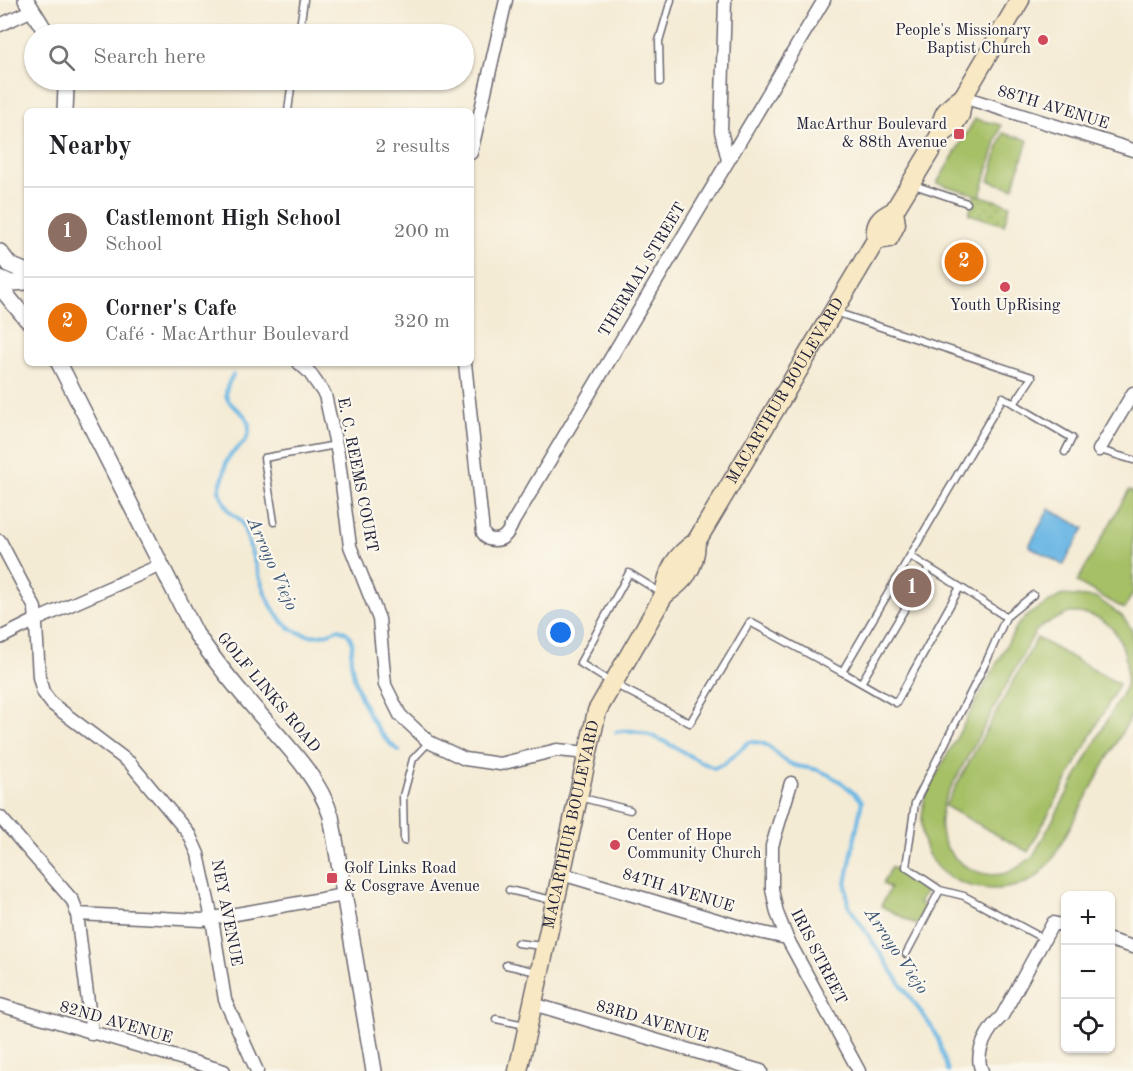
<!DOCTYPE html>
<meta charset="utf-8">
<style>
body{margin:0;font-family:"Old Standard TT",serif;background:#f2f2f2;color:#202124}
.controls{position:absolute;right:18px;bottom:18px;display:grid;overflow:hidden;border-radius:9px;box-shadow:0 2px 4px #0004}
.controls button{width:54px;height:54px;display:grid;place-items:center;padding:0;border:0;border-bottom:2px solid #e0e0e0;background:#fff;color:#202124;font:30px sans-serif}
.you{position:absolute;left:561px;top:633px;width:21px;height:21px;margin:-15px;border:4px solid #fff;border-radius:50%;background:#1a73e8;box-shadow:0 0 0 9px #1a73e833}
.badge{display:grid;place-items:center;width:39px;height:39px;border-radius:50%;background:#7c3aed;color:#fff;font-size:20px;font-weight:700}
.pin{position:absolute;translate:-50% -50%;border:3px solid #fff;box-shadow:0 2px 6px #0006}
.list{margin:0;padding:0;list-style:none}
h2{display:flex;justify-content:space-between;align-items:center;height:78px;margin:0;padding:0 24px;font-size:26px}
h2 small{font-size:20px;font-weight:400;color:#757577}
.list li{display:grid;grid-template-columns:39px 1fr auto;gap:18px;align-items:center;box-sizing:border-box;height:90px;padding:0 24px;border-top:2px solid #e0e0e0}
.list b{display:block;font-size:22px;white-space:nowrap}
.list p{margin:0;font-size:20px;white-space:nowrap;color:#757577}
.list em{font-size:20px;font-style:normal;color:#757577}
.icon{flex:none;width:33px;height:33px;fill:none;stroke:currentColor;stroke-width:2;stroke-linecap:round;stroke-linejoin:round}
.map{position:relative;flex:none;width:1133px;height:1071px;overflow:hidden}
.search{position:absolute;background:#fff;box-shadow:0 2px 4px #0004;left:24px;top:24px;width:450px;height:66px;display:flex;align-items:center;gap:15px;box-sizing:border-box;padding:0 21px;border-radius:33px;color:#757577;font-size:22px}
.panel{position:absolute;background:#fff;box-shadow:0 2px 4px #0004;left:24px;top:108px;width:450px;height:258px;border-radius:9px}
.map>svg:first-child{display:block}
.grass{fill:url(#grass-dots);stroke:#647150;stroke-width:1.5}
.garden{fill:#a6c066;stroke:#647150;stroke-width:1.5;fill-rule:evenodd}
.water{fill:#6bb7e4;stroke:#466c90;stroke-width:1.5}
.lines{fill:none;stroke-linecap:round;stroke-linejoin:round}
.stream{stroke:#6bb7e4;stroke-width:4}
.service-casing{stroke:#6c6871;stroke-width:9}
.minor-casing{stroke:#6c6871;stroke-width:15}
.tertiary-casing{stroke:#6c6871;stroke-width:18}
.secondary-casing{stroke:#6c6871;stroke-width:21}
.service{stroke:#fff;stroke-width:6}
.minor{stroke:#fff;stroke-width:12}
.tertiary{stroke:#fff;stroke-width:15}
.secondary{stroke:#f8e8c3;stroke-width:18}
.poi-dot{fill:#d1495b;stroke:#fbf7ec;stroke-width:2}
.labels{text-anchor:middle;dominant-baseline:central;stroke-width:4.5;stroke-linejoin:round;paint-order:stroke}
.poi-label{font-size:16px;fill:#22223b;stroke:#fbf7ec;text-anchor:end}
.street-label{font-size:16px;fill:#22223b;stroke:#fbf7ec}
.water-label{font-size:18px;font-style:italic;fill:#3c5676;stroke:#fbf7ec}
</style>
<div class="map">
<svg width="1133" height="1071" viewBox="0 0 1133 1071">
<defs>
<pattern id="grass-dots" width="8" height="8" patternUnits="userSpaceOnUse" patternTransform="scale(1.5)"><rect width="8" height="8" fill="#a6c066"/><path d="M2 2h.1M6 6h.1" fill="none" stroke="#879c55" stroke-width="1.8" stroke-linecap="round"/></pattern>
</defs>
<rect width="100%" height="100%" fill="#fbf7ec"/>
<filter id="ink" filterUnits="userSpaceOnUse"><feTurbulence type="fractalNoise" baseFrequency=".0167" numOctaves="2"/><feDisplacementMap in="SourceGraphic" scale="12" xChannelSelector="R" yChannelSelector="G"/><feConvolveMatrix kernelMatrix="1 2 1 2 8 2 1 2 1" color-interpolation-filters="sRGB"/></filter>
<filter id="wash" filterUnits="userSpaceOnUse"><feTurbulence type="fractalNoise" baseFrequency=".008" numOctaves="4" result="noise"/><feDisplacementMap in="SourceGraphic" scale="24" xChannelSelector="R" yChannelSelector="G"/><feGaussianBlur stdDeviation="1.35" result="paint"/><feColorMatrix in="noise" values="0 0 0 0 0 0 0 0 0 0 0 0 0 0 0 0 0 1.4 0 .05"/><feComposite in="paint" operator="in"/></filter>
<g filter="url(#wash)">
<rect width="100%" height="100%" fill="#f4ebd4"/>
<path class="grass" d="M975,194L1010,205L1004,225L969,214Z"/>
<path class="garden" d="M975,119L1001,125L980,196L937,183Z
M1003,133L1028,140L1013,188L989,181Z
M1129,490L1133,492V593L1124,609L1077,582Z
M1062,595L1097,598L1122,616L1132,630L1133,712L1052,860C1046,867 1040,875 1032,880C1000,897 947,890 929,856C919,837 921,817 925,796L1017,626L1029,614ZM1069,613C1115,611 1130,646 1126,686L1033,856C1025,863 1016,870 1006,873C980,880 949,862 942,836C939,823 941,811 945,799L1035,632L1043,625Z
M1037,638L1119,684L1028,852L945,806Z
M891,867L928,887L919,903L926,907L917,925L881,906L890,888L883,884Z"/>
<path class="water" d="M1049,509L1084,528L1063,565L1029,546Z"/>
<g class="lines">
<path class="stream" d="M233,375C211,410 249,404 249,428C250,444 233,448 227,460C225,465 224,472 223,478C222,481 219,487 219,491C220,492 228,510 229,511C233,516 240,517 242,523C256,557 264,629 308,635C319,637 329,633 339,629C346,632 350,634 352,642C353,648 350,655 351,661C355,692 373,732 399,751
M616,732C650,724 683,756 714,768L724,764L749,742C772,741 771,753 789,763C799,769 810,766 820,771C838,778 849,788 862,801L846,884L848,905L902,986L931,1026L938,1039L948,1071"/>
</g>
</g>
<g filter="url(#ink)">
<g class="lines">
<defs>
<path id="service" d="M299,34L304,0
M660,82L659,41L671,0
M288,111L292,80
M914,185L967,203
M1014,404L1072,438L1065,452
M1100,450L1133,460
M274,522L264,458L336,445
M910,556L960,587
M663,594L629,573L580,663L612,683L690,723L750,622L842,672L1003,397L1014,404L1032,377L835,312
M842,672L896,703L960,587L1006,617L1033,595
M861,683L929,568
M579,797L630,810
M404,841L403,796L413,759L429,742
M509,890L552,900
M940,890L964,896L1044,939
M517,943L542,946
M906,954L940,890L906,867L915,803L988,658L1006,617
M506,965L537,972
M496,1019L525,1025"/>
<path id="minor" d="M725,0L721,131L728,160
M0,25L32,10
M963,97L1133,150
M471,153L506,0
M299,363L309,372L325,395L338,454L350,546L379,619L385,685L400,715L429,742L465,759L500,764L557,750L588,753
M465,363L483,533L488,539C503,543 508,534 513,522L824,0
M1099,450L1133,393
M0,541L35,608L39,677L43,692L52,704L130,763L189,834L198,854L212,919L225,1000L257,1071
M0,638L36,620L161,565
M791,783L772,846V889L777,913L787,938L859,1071
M0,817L73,901L77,914L92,1034
M562,874L754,931L787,938
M77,914L202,920L344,895
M1110,940L1133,947
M533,1004L761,1071
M0,1005L224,1071
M982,1071C973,1053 989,1028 1002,1016L1053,923L1066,926"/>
<path id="tertiary" d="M26,0L47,34
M64,80L66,88L65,111
M0,252L10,265L27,272
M0,278L11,283L27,282
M0,287L27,320
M59,363L196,634C217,664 239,691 263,718C290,749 318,777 331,816L374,1071"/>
<g id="secondary">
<path d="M940,135C941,113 946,109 963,97"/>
<path d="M876,240L889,238L896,224L894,211"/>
<path d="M664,595C685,580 695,569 696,542"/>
<path id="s1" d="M518,1071L597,711L664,595C668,570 675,556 696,542L876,240C874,224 879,218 894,211L940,135L953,126L960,115L963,97L1020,0"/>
</g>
</defs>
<use href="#service" class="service-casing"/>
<use href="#minor" class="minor-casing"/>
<use href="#tertiary" class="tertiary-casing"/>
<use href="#secondary" class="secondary-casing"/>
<use href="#service" class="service"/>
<use href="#minor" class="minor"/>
<use href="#tertiary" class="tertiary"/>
<use href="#secondary" class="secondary"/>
</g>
</g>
<g class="poi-dot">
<circle cx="1043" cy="40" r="6"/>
<rect x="953" y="128" width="12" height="12" rx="3"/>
<circle cx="1005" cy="287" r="6"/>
<circle cx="615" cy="845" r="6"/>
<rect x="326" y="872" width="12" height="12" rx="3"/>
</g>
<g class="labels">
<g class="poi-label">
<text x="1031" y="31">People's Missionary<tspan x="1031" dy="18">Baptist Church</tspan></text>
<text x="947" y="125">MacArthur Boulevard<tspan x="947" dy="18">&amp; 88th Avenue</tspan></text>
<text x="1005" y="306" text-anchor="middle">Youth UpRising</text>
<text x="627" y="836" text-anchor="start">Center of Hope<tspan x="627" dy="18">Community Church</tspan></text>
<text x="344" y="869" text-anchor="start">Golf Links Road<tspan x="344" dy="18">&amp; Cosgrave Avenue</tspan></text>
</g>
<g class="street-label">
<text transform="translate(1053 108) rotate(17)">88TH AVENUE</text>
<text transform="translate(643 270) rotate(-59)">THERMAL STREET</text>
<text stroke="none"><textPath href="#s1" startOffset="742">MACARTHUR BOULEVARD</textPath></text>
<text transform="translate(357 475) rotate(79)">E. C. REEMS COURT</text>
<text transform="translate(268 693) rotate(50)">GOLF LINKS ROAD</text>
<text stroke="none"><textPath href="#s1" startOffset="252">MACARTHUR BOULEVARD</textPath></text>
<text transform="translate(678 891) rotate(17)">84TH AVENUE</text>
<text transform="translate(226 913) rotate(79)">NEY AVENUE</text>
<text transform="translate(818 957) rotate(63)">IRIS STREET</text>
<text transform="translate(652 1022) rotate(16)">83RD AVENUE</text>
<text transform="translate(116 1023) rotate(16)">82ND AVENUE</text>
</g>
<g class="water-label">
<text transform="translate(272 564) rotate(66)">Arroyo Viejo</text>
<text transform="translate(896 951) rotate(56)">Arroyo Viejo</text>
</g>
</g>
</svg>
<div class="controls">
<button>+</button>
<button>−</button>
<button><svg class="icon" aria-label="locate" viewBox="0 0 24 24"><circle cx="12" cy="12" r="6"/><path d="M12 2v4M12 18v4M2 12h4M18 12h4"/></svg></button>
</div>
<div class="you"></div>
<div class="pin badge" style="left:912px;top:588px;background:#8d6e63">1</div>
<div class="pin badge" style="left:964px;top:262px;background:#e8710a">2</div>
<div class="search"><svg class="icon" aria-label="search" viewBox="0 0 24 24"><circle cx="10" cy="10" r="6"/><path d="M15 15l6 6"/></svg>Search here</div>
<section class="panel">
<h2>Nearby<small>2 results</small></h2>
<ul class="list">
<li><span class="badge" style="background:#8d6e63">1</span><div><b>Castlemont High School</b><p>School</p></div><em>200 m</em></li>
<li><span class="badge" style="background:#e8710a">2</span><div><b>Corner's Cafe</b><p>Café · MacArthur Boulevard</p></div><em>320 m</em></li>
</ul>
</section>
</div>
